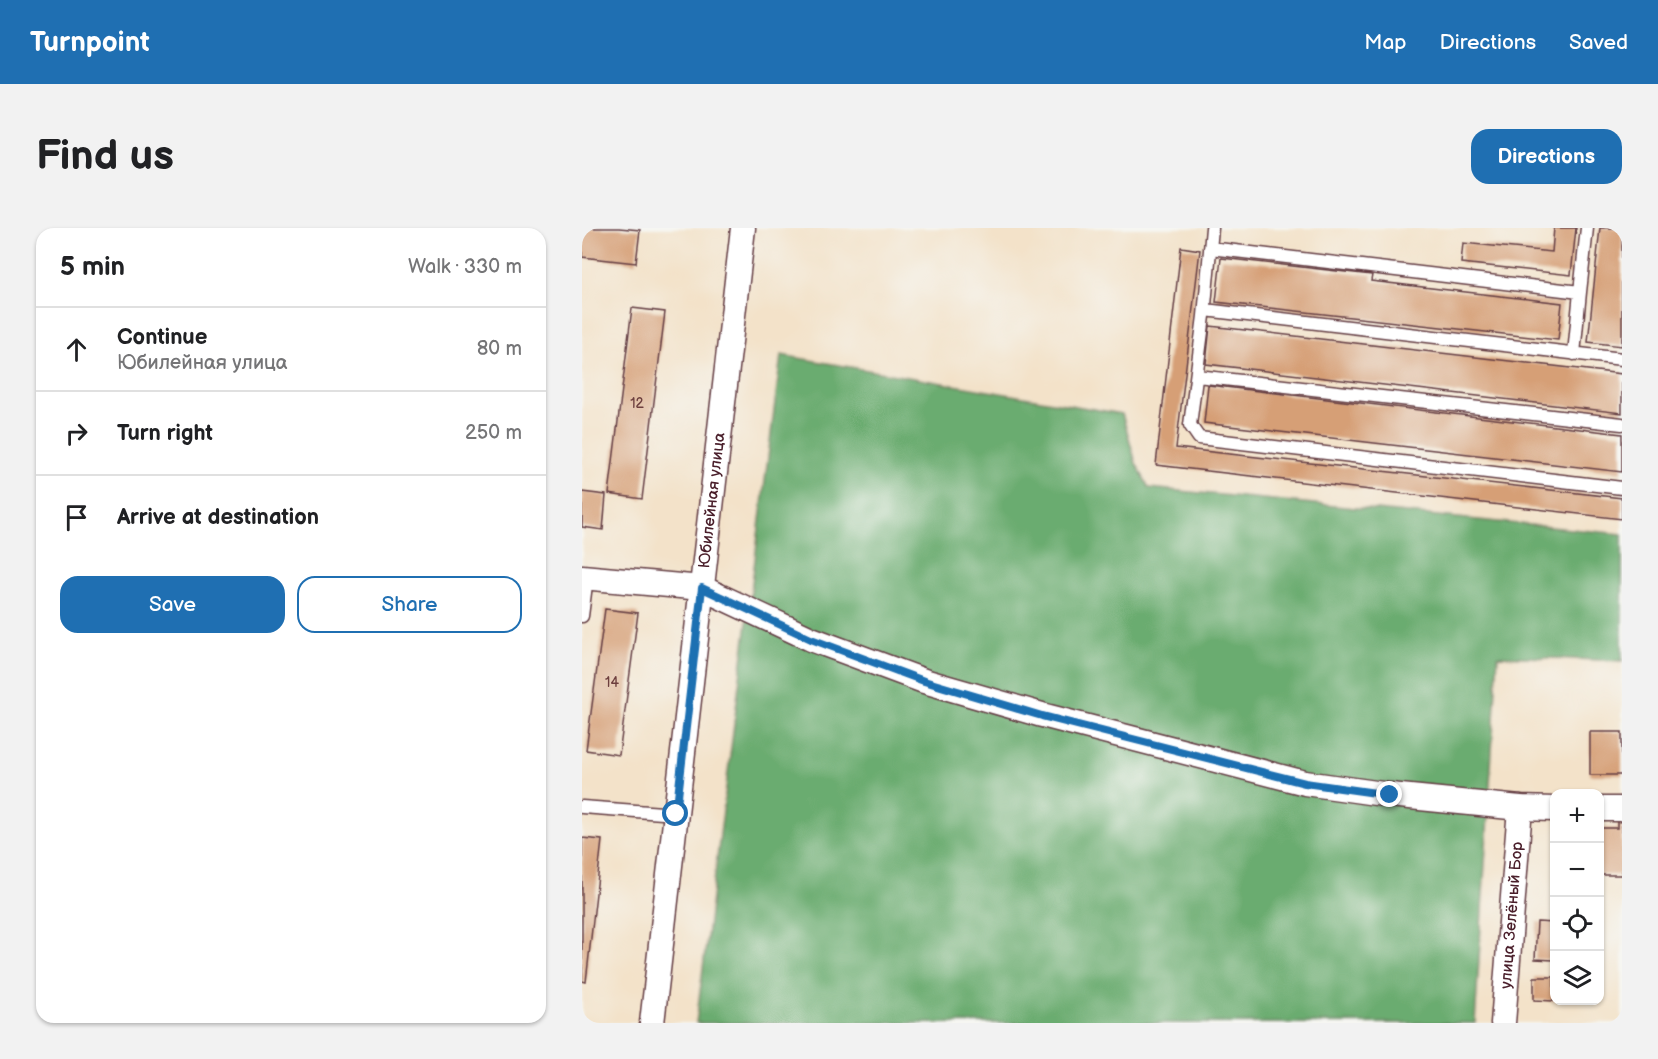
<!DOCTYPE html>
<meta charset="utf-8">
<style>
body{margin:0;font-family:"Balsamiq Sans",sans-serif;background:#f2f2f2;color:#202124}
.controls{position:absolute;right:18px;bottom:18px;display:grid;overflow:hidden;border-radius:12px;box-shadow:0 2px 4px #0004}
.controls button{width:54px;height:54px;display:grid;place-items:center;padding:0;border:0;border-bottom:2px solid #e0e0e0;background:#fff;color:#202124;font:30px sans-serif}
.stop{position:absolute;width:18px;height:18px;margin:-14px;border:4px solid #1f6fb2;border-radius:50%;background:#fff}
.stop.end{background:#1f6fb2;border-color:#fff;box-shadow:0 2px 6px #0008}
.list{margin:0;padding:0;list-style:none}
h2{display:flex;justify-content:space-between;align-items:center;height:78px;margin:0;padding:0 24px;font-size:26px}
h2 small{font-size:20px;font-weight:400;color:#757577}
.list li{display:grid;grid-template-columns:39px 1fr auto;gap:18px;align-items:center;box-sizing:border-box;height:84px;padding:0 24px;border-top:2px solid #e0e0e0}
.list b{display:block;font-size:22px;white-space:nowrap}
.list p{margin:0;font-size:20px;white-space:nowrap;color:#757577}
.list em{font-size:20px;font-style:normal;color:#757577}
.actions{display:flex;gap:12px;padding:18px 24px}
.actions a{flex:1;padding:14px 0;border:2px solid #1f6fb2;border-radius:18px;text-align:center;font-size:21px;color:#1f6fb2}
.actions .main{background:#1f6fb2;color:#fff}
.icon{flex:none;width:33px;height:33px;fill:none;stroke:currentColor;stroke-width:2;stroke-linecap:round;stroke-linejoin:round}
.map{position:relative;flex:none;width:1040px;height:795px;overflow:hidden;border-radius:18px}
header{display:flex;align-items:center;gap:36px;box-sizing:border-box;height:84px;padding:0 30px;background:#1f6fb2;color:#fff}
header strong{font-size:28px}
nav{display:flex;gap:33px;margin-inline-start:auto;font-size:21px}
.intro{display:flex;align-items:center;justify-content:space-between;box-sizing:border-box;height:144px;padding:0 36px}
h1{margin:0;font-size:42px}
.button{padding:15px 27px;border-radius:18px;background:#1f6fb2;color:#fff;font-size:21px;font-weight:700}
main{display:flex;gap:36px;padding:0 36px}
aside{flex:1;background:#fff;border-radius:18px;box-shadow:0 2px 4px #0004}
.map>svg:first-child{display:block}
.forest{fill:#6aac70;stroke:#5a664e;stroke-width:1.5}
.building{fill:#d69f76}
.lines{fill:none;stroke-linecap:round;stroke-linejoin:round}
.service-casing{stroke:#633c43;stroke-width:15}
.minor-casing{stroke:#633c43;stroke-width:27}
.service{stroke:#fff;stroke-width:12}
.minor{stroke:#fff;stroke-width:24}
.route{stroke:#1f6fb2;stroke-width:8}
.labels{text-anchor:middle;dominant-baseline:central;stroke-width:5;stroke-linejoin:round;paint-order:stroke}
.number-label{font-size:14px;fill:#6d3f3e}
.street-label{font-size:16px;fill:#4a1f2b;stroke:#f6f6f2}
</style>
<header>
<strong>Turnpoint</strong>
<nav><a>Map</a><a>Directions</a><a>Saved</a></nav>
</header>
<div class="intro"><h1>Find us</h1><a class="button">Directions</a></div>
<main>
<aside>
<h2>5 min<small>Walk · 330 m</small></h2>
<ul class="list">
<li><svg class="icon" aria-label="ahead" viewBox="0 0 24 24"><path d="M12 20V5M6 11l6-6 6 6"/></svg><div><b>Continue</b><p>Юбилейная улица</p></div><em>80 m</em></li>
<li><svg class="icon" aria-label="right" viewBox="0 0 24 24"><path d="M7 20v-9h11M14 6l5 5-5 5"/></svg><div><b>Turn right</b></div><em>250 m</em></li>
<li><svg class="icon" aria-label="arrive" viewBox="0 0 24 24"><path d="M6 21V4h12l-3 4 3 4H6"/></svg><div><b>Arrive at destination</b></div></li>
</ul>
<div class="actions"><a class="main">Save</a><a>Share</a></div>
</aside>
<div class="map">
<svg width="1040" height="795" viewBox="0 0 1040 795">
<rect width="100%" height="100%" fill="#f6f6f2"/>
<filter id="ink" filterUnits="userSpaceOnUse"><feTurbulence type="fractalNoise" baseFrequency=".0167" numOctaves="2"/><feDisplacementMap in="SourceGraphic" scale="12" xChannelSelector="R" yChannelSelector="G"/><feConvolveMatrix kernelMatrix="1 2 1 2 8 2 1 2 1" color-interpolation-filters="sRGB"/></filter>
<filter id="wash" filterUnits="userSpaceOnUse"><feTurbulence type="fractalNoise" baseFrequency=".008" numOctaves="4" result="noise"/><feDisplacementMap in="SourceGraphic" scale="24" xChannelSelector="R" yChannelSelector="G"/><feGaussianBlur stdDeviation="1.35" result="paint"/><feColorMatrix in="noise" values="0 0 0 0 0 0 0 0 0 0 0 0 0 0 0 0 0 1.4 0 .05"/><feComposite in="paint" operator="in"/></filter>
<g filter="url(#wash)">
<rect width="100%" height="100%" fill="#f3e2c9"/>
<path class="forest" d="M199,127L540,186L554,235L567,260L1040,306V433L916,428L893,795H114Z"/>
<g id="blocks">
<path class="building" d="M0,0H37L58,2L54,35L0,29Z
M972,0H994L989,47L879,35L881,15L970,24Z
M1018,0H1040V118L1006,114Z
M599,19L618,22L594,220L1040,270V291L574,237Z
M639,30L790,47L789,53L980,75L976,112L634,74Z
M50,80L83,84L60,271L27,266Z
M628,98L1040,146V185L624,136Z
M626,157L1040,206V244L622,195Z
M0,264L24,267L21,302L0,299Z
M23,381L56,385L37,527L4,522Z
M1008,504H1040V547H1008Z
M1035,590H1040V647H1017V600H1035Z
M0,610L20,612L4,754L0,753Z
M955,694L972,695V732L953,731Z
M952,749H972V773L952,772Z"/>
</g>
</g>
<g filter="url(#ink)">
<use href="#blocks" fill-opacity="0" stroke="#633c43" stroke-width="1.5"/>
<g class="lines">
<defs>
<path id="service" d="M630,0L622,88L608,197L617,210L1040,260
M628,20L998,64L992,126
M998,64L1005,0
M623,82L1040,131
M615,148L1040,196
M0,388L5,349
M0,579L94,586"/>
<g id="minor">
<path d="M0,349L120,360L229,411L342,453L460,487L723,555L808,567L938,580L972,581"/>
<path d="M1017,581H1040"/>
<path id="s1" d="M70,795L161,0"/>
<path id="s2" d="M921,795L938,580"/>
</g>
</defs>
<use href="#service" class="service-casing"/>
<use href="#minor" class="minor-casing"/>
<use href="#service" class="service"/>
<use href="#minor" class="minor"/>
</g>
</g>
<g class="lines" filter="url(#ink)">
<path class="route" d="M94,586L120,360L229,411L342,453L460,488L723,555L808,567"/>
</g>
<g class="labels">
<g class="number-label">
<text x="55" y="175">12</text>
<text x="30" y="454">14</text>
</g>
<g class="street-label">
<text stroke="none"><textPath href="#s1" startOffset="526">Юбилейная улица</textPath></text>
<text stroke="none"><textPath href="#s2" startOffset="108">улица Зелёный Бор</textPath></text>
</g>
</g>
</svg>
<div class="controls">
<button>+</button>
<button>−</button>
<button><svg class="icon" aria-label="locate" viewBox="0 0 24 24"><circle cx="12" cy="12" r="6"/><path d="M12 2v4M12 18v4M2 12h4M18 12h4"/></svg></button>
<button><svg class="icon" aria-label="layers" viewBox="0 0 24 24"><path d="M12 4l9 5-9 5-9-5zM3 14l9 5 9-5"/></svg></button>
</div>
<div class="stop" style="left:94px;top:586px"></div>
<div class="stop end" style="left:808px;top:567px"></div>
</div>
</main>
